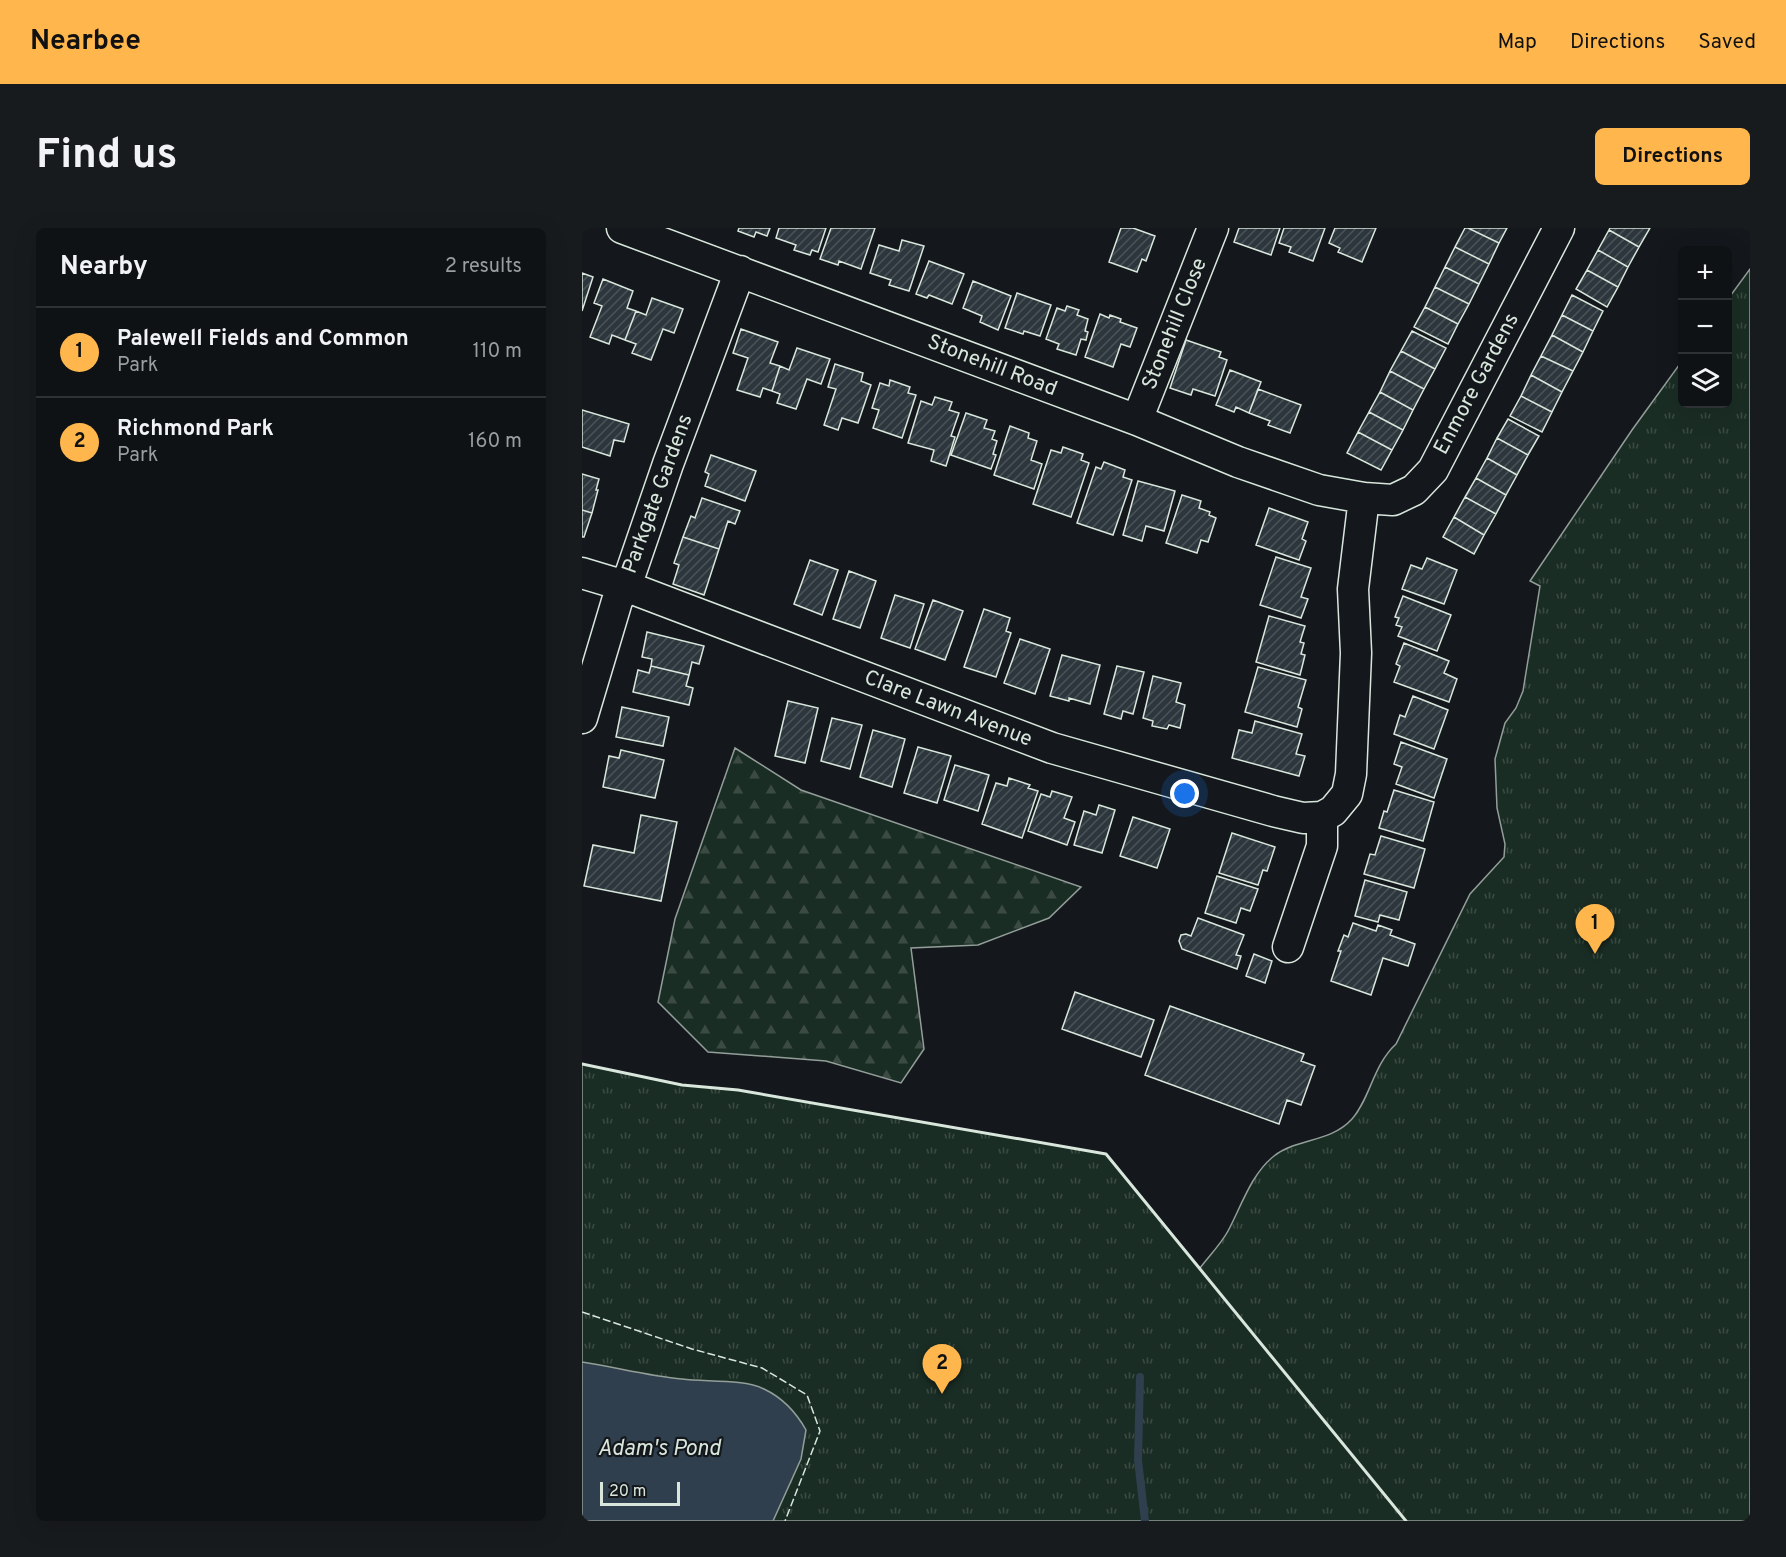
<!DOCTYPE html>
<meta charset="utf-8">
<style>
body{margin:0;font-family:Overpass,sans-serif;background:#181b1e;color:#f1f3f6}
.controls{position:absolute;right:18px;top:18px;display:grid;overflow:hidden;border-radius:9px;box-shadow:0 6px 24px #0002}
.controls button{width:54px;height:54px;display:grid;place-items:center;padding:0;border:0;border-bottom:2px solid #2f3234;background:#0f1215;color:#f1f3f6;font:30px sans-serif}
.scale{position:absolute;left:18px;bottom:15px;width:80px;box-sizing:border-box;padding-left:6px;border:3px solid #d8e6dc;border-top:0;font-size:16px;line-height:21px;white-space:nowrap;color:#d8e6dc;-webkit-text-stroke:4px #14181c;paint-order:stroke}
.you{position:absolute;left:603px;top:566px;width:21px;height:21px;margin:-15px;border:4px solid #fff;border-radius:50%;background:#1a73e8;box-shadow:0 0 0 9px #1a73e833}
.badge{display:grid;place-items:center;width:39px;height:39px;border-radius:50%;background:#ffb74d;color:#111;font-size:20px;font-weight:700}
.pin{position:absolute;translate:-50% -50px;filter:drop-shadow(0 2px 3px #0008)}
.pin::after{content:'';position:absolute;top:32px;width:21px;height:18px;background:inherit;clip-path:polygon(0 0,100% 0,50% 100%)}
.list{margin:0;padding:0;list-style:none}
h2{display:flex;justify-content:space-between;align-items:center;height:78px;margin:0;padding:0 24px;font-size:26px}
h2 small{font-size:20px;font-weight:400;color:#9b9ea0}
.list li{display:grid;grid-template-columns:39px 1fr auto;gap:18px;align-items:center;box-sizing:border-box;height:90px;padding:0 24px;border-top:2px solid #2f3234}
.list b{display:block;font-size:22px;white-space:nowrap}
.list p{margin:0;font-size:20px;white-space:nowrap;color:#9b9ea0}
.list em{font-size:20px;font-style:normal;color:#9b9ea0}
.icon{flex:none;width:33px;height:33px;fill:none;stroke:currentColor;stroke-width:2;stroke-linecap:round;stroke-linejoin:round}
.map{position:relative;flex:none;width:1168px;height:1293px;overflow:hidden;border-radius:9px}
header{display:flex;align-items:center;gap:36px;box-sizing:border-box;height:84px;padding:0 30px;background:#ffb74d;color:#111}
header strong{font-size:28px}
nav{display:flex;gap:33px;margin-inline-start:auto;font-size:21px}
.intro{display:flex;align-items:center;justify-content:space-between;box-sizing:border-box;height:144px;padding:0 36px}
h1{margin:0;font-size:42px}
.button{padding:15px 27px;border-radius:9px;background:#ffb74d;color:#111;font-size:21px;font-weight:700}
main{display:flex;gap:36px;padding:0 36px}
aside{flex:1;background:#0f1215;border-radius:9px;box-shadow:0 6px 24px #0002}
.map>svg:first-child{display:block}
.forest{fill:url(#forest-firs);stroke:#939e99;stroke-width:1.5}
.park{fill:url(#park-tufts);stroke:#939e99;stroke-width:1.5}
.water{fill:#2f3f4d;stroke:#939e99;stroke-width:1.5}
.lines{fill:none;stroke-linecap:round;stroke-linejoin:round}
.stream{stroke:#2f3f4d;stroke-width:8}
.building{fill:url(#building-hatch);stroke:#d8e6dc;stroke-width:1.5}
.minor-casing{stroke:#d8e6dc;stroke-width:33}
.minor{stroke:#14181c;stroke-width:30}
.fence{stroke:#d8e6dc;stroke-width:1.5;stroke-dasharray:8 3;stroke-linecap:butt}
.wall{stroke:#d8e6dc;stroke-width:3}
.labels{text-anchor:middle;dominant-baseline:central;stroke-width:4.5;stroke-linejoin:round;paint-order:stroke}
.street-label{font-size:21px;fill:#d8e6dc;stroke:#14181c}
.water-label{font-size:22px;font-style:italic;fill:#d8e6dc;stroke:#14181c}
</style>
<header>
<strong>Nearbee</strong>
<nav><a>Map</a><a>Directions</a><a>Saved</a></nav>
</header>
<div class="intro"><h1>Find us</h1><a class="button">Directions</a></div>
<main>
<aside>
<h2>Nearby<small>2 results</small></h2>
<ul class="list">
<li><span class="badge">1</span><div><b>Palewell Fields and Common</b><p>Park</p></div><em>110 m</em></li>
<li><span class="badge">2</span><div><b>Richmond Park</b><p>Park</p></div><em>160 m</em></li>
</ul>
</aside>
<div class="map">
<svg width="1168" height="1293" viewBox="0 0 1168 1293">
<defs>
<pattern id="forest-firs" width="22" height="20" patternUnits="userSpaceOnUse" patternTransform="scale(1.5)"><rect width="22" height="20" fill="#1a2d24"/><path d="M5 1l3.5 6h-7zM16 11l3.5 6h-7z" fill="#3b4b43"/></pattern>
<pattern id="park-tufts" width="24" height="20" patternUnits="userSpaceOnUse" patternTransform="scale(1.5)"><rect width="24" height="20" fill="#1a2d24"/><path d="M3 7l-1-3M5 7V3M7 7l1-3M15 17l-1-3M17 17v-4M19 17l1-3" fill="none" stroke="#3b4b43"/></pattern>
<pattern id="building-hatch" width="6" height="6" patternUnits="userSpaceOnUse" patternTransform="scale(1.5)"><rect width="6" height="6" fill="#2c363c"/><path d="M-1 1l2-2M0 6l6-6M5 7l2-2" fill="none" stroke="#4a5358"/></pattern>
</defs>
<rect width="100%" height="100%" fill="#14181c"/>
<path class="forest" d="M153,520L219,562L499,659L467,690L396,717L329,720L342,821L319,855L244,833L126,824L76,774L93,691Z"/>
<path class="park" d="M1168,41V1293H0V836L100,857L156,862L524,926L618,1040C627,1028 639,1016 646,1003C659,979 669,946 692,928C715,910 748,915 770,891C788,871 791,837 814,816L888,666L922,629L923,616L915,580L913,531L923,495L934,480L941,463L958,358L948,353L1050,202L1100,133V176H1146V71Z"/>
<path class="water" d="M0,1134C33,1139 67,1148 100,1151C124,1154 162,1151 182,1161C201,1170 214,1184 224,1202L219,1231L191,1293H0Z"/>
<g class="lines">
<path class="stream" d="M558,1149L556,1232L563,1293"/>
</g>
<path class="building" d="M157,0H188L185,8L174,4L172,9L156,3Z
M197,0H244L236,24L230,22L228,27L212,22L214,17L194,10Z
M249,0H293L279,41L257,33L256,37L238,31Z
M539,0H551L573,8L564,33L560,31L555,44L527,34Z
M657,0H698L689,27L652,14Z
M702,0H743L731,33L707,24L709,19L697,15Z
M753,0H794L780,34L756,24L758,20L747,15Z
M883,0H886L917,15L907,36L873,19Z
M886,0H925L917,15Z
M1028,0H1068L1057,19L1027,2Z
M1027,2L1057,19L1046,39L1016,22Z
M320,12L342,18L327,63L307,57L309,52L288,45L297,17L317,23Z
M873,19L907,36L897,56L863,39Z
M1016,22L1046,39L1036,59L1005,42Z
M347,33L382,46L370,76L347,67L345,70L334,66Z
M863,39L897,56L887,76L853,59Z
M1005,42L1036,59L1025,79L994,61Z
M0,45L11,49L0,83Z
M21,51L51,63L45,80L54,83L43,112L30,107L27,116L8,109L20,78L12,75Z
M391,53L429,68L416,102L398,94L400,88L381,80Z
M853,59L887,76L876,96L843,79Z
M435,65L469,77L458,108L442,103L441,106L423,100Z
M990,67L1021,83L1011,103L980,87Z
M70,70L101,81L92,105L81,101L69,132L50,125L54,116L43,112L54,83L64,87Z
M485,78L497,82L495,87L506,91L503,103L506,104L504,112L499,111L494,127L475,121L477,116L464,111L475,80L483,83Z
M843,79L876,96L866,116L832,99Z
M518,86L527,90L528,87L539,91L538,94L555,100L548,119L539,116L531,139L503,129Z
M980,87L1011,103L1001,124L970,107Z
M159,101L196,114L188,135L198,138L190,163L181,160L178,169L155,162L166,130L151,125Z
M830,103L864,120L853,141L819,123Z
M970,107L1001,124L991,143L959,128Z
M604,112L639,124L637,129L645,132L633,168L611,161L609,167L588,160Z
M215,120L248,131L239,156L225,151L214,181L195,175L198,166L190,163L198,138L207,142Z
M819,123L853,141L842,161L808,143Z
M959,128L991,143L980,164L949,147Z
M253,136L281,145L279,153L289,157L276,195L260,190L256,202L242,197L254,161L246,159Z
M648,142L679,154L667,185L654,179L652,184L634,177Z
M808,143L842,161L831,182L798,164Z
M949,147L980,164L970,184L939,168Z
M308,152L328,159L326,165L334,167L320,210L291,200L297,182L290,180L298,155L307,158Z
M676,161L719,177L708,205L686,197L688,193L667,185Z
M798,164L831,182L821,202L787,184Z
M939,168L970,184L960,204L928,188Z
M353,169L370,174L367,182L377,185L369,208L373,209L364,238L349,233L352,222L326,215L339,173L350,177Z
M0,182L47,196L42,214L32,212L28,228L0,219Z
M787,184L821,202L810,222L776,204Z
M384,185L405,192L402,200L413,203L410,211L415,213L411,226L414,227L409,241L369,227Z
M926,191L957,208L946,227L915,210Z
M428,198L447,205L446,210L455,213L449,232L460,236L452,261L412,247Z
M776,204L810,222L799,242L765,225Z
M915,210L946,227L935,247L905,230Z
M481,219L501,226L499,232L507,235L489,289L451,276L469,222L479,225Z
M129,227L174,243L163,273L123,258L127,246L123,244Z
M905,230L935,247L924,267L894,250Z
M522,234L543,242L541,249L550,252L531,307L495,295L514,239L519,241Z
M0,246L17,251L14,262H16L10,285L0,282Z
M894,250L924,267L914,286L883,269Z
M556,253L593,263L582,303L564,298L560,313L541,307Z
M600,267L619,273L617,280L628,284L627,287L634,290L626,314L619,312L615,325L584,315Z
M883,269L914,286L902,307L872,289Z
M120,270L158,283L153,296L146,293L137,321L101,309L109,288L113,290Z
M687,280L726,294L720,311L724,313L717,332L674,317Z
M0,282L10,285L2,309H0Z
M872,289L902,307L892,326L861,309Z
M101,309L137,321L122,367L91,356L97,337L92,335Z
M694,329L729,340L719,369L726,371L719,390L678,377Z
M845,330L875,342L862,376L820,361L829,337L840,341Z
M228,332L256,342L240,387L212,376Z
M267,343L294,353L278,400L251,391Z
M313,367L342,376L328,420L299,410Z
M821,368L869,387L855,423L816,408L820,399L814,397L817,390L813,389Z
M351,372L381,383L363,432L333,421Z
M402,381L428,390L424,403L429,405L414,449L382,439Z
M687,388L723,398L718,414L722,415L719,426L723,427L718,447L674,434Z
M65,404L122,418L117,436L110,434L107,447L69,438L70,431L60,429Z
M438,411L468,421L453,466L422,455Z
M822,415L867,433L862,445L875,451L867,474L812,454L818,438L814,436Z
M480,427L518,437L508,476L487,470V473L468,468Z
M69,438L107,447L104,458L111,460L107,477L51,464L56,442L67,445Z
M535,438L562,444L551,486L541,483L539,491L522,486Z
M676,439L724,452L716,479L720,481L715,499L663,484Z
M571,448L599,455L594,474L603,477L598,500L587,497L585,501L570,498L571,493L561,490Z
M831,468L866,482L852,521L812,506L818,487L823,489Z
M206,473L236,480L223,535L193,528Z
M40,479L87,489L81,518L34,509Z
M250,490L280,497L268,541L239,533Z
M673,493L720,506L714,526L723,528L717,548L650,530L657,502L670,505Z
M291,502L323,511L310,559L278,549Z
M819,514L865,531L852,570L814,556L820,539L812,536Z
M336,519L369,528L355,575L322,565Z
M39,522L82,532L73,570L21,559L27,528L37,530Z
M373,537L407,547L396,583L362,572Z
M427,550L448,557L446,560L456,563L440,610L400,596L414,555L425,558Z
M812,562L852,574L841,613L797,600L802,583L805,584Z
M470,563L490,569L482,590L493,594L485,617L446,603L459,566L468,569Z
M517,577L533,582L520,625L492,617L502,583L514,587Z
M59,587L95,594L79,673L2,658L11,617L52,625Z
M551,589L588,601L575,640L538,628Z
M650,605L693,619L685,643L681,642L676,657L637,645Z
M799,608L843,621L832,660L782,646L788,626L793,627Z
M635,648L676,661L668,683L659,680L654,695L623,685Z
M783,652L825,664L817,692L798,687L796,694L773,688Z
M616,690L662,707L654,727L659,728L655,741L600,721L597,713L599,707L604,706L609,708Z
M771,695L794,703L796,697L810,702L808,707L833,716L826,738L801,730L789,767L749,753L759,723H756L762,707L766,709Z
M672,726L690,733L683,755L664,748Z
M493,764L572,792L559,829L480,801Z
M588,778L722,826L719,833L733,838L719,877L705,872L697,896L563,847Z"/>
<g class="lines">
<defs>
<path id="minor" d="M40,0L555,192L656,234L737,262L782,270L811,272L832,262L851,242L977,0
M555,192L631,0
M0,345L43,358L470,520L691,583L721,590L740,589L751,583L765,566L769,546L774,425L771,361L782,270
M0,490L35,373L49,344L86,236L158,43
M706,719L740,618V589"/>
</defs>
<use href="#minor" class="minor-casing"/>
<use href="#minor" class="minor"/>
<path class="fence" d="M0,1084L110,1121L180,1140L225,1167L238,1203L203,1293"/>
<path class="wall" d="M0,836L100,857L156,862L524,926L824,1293"/>
</g>
<g class="labels">
<g class="street-label">
<text transform="translate(593 96) rotate(-68)">Stonehill Close</text>
<text transform="translate(410 138) rotate(21)">Stonehill Road</text>
<text transform="translate(895 156) rotate(-62)">Enmore Gardens</text>
<text transform="translate(76 266) rotate(-70)">Parkgate Gardens</text>
<text transform="translate(366 481) rotate(21)">Clare Lawn Avenue</text>
</g>
<g class="water-label">
<text x="77" y="1221">Adam's Pond</text>
</g>
</g>
</svg>
<div class="controls">
<button>+</button>
<button>−</button>
<button><svg class="icon" aria-label="layers" viewBox="0 0 24 24"><path d="M12 4l9 5-9 5-9-5zM3 14l9 5 9-5"/></svg></button>
</div>
<div class="scale">20 m</div>
<div class="you"></div>
<div class="pin badge" style="left:1013px;top:726px">1</div>
<div class="pin badge" style="left:360px;top:1166px">2</div>
</div>
</main>
